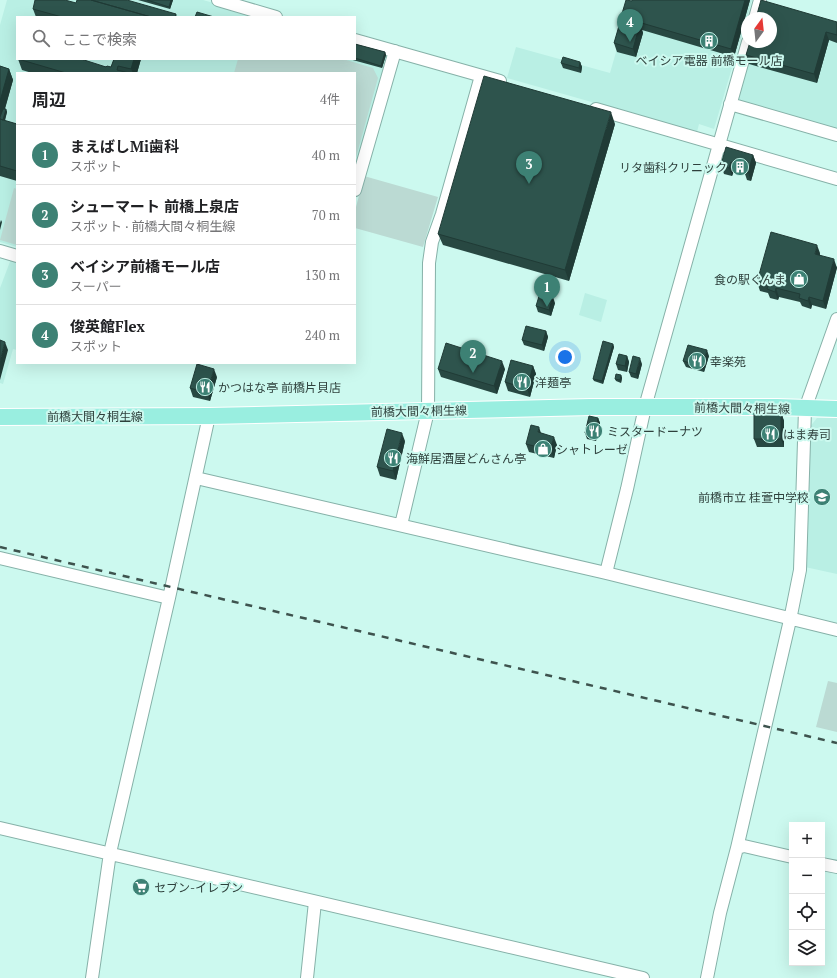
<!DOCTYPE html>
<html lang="ja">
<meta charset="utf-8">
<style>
body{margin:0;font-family:"PT Serif","Noto Sans JP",serif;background:#f6f6f6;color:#202124}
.controls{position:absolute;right:12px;bottom:12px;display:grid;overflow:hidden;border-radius:0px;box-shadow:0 4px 16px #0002}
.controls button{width:36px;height:36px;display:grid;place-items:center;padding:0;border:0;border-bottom:1px solid #e0e0e0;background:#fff;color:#202124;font:20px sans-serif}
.compass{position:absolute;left:741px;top:12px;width:36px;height:36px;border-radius:50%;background:#fff;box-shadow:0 4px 16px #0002;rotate:15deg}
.you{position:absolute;left:565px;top:357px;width:14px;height:14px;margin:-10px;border:3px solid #fff;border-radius:50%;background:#1a73e8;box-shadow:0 0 0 6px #1a73e833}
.badge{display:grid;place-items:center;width:26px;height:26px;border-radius:50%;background:#3d8174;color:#fff;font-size:13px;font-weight:700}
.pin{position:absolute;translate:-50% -33px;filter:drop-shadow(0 1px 2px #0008)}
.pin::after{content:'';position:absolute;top:21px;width:14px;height:12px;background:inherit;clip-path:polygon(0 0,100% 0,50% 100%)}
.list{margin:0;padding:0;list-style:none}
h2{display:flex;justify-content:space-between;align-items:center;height:52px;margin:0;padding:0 16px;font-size:17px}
h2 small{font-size:13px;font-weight:400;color:#757577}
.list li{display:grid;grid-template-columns:26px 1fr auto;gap:12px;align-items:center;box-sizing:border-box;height:60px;padding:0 16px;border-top:1px solid #e0e0e0}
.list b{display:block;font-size:15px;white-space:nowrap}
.list p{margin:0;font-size:13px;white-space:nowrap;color:#757577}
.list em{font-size:13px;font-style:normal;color:#757577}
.icon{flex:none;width:22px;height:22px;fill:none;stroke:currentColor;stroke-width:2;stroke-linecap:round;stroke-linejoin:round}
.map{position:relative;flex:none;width:837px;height:978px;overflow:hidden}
.search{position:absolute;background:#fff;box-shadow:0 4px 16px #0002;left:16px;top:16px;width:340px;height:44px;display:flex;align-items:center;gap:10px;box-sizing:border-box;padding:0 14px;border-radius:0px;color:#757577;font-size:15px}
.panel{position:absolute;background:#fff;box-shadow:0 4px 16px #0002;left:16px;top:72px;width:340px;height:292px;border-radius:0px}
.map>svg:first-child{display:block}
.built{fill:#b9efe4}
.green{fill:#bbdad3}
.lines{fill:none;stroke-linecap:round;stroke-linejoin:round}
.minor-casing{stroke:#86b1a8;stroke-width:14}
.major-casing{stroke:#fff;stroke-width:18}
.minor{stroke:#fff;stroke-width:12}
.major{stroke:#99eee0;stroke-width:16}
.rail{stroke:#3e534e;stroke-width:2.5;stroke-dasharray:7 7;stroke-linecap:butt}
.wall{fill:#284842}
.shaded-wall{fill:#203b36}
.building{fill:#2e544d;stroke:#203b36}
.labels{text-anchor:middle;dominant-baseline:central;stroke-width:4;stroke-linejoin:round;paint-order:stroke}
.poi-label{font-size:12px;fill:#2e403c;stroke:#ccf9ef;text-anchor:start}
.street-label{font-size:12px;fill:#2e403c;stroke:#ccf9ef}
</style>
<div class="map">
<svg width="837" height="978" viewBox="0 0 837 978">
<rect width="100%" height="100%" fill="#ccf9ef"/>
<path class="built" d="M7,0H203L263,17H17V59H355L388,53L389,57L355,175V73H17V247L0,242V25Z
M631,0H752L714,129L699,124L697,132L507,78L516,47L610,73Z
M765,4L837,25V129L740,101L738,97L754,42H771V18Z
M11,259L17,260V350L13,349L3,384L0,383V288Z
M585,293L607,300L601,322L579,315Z
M817,418H837V574L805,567L809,428Z"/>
<path class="green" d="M238,59H343L373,68L378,78L355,161V73H234Z
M364,176L438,197L423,247L355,228V211Z
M14,188L17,189V245L0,240Z
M828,681L837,683V732L816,727Z"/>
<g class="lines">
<defs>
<path id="minor" d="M218,0L276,17
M755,18L760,0
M355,40L500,81
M730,104L837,135
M596,109L837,179
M355,190L395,51
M0,251L17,256
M196,478L606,573L837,630
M401,525L428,411L429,263L432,242L442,214L481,76
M0,558L169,598
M606,573L627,489L645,407L748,42
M0,828L643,978
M737,848L744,846L792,857
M822,864L837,867
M92,978L110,853L169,598L209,416
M307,978L315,902
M707,978L720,913L737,848L790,620L800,570L805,409L837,319"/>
<path id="major" d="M0,417L209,416L591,407H777L837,409"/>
</defs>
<use href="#minor" class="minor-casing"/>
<use href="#major" class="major-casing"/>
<use href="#minor" class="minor"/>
<use href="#major" class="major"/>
<path class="rail" d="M0,547L837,743"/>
</g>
<path class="wall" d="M138,0H173L170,9Z
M750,0L734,57L642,30L643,33L636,57L617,52L614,43L622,19L621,17L632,1Z
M76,3L176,14L177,17H36L33,9Z
M837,22V43L829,40L817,83L749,64L746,55Z
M355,44L385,52L386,55L382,68L349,59H355Z
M18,59L111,67L114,59H141L137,73H32L22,70Z
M580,62L582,67L581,73L563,68L561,63Z
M0,66L9,69L13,80L5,109H6L7,112L5,121L17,124V181L0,176Z
M615,124L569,281L443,245L438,234Z
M753,155L756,163L751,181L747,180L745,174L734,171L732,176L724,174L721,165Z
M820,253V255L837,267L826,309L812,305L811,309L802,306L800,302L779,297L778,300L770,298L768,293L760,291L757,282Z
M555,303L551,316L538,312L536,306Z
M546,331L548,337L544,351L524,345L522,340Z
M613,344L614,347L603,384L594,381L593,379Z
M627,356L629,362L627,372L618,370L616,364Z
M709,356L704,372L686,367L683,361Z
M642,364L638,379L631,377L629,372Z
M533,366L536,374L530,397L508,391L505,382Z
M438,369H505L497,394L441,377Z
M621,375L622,378L621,383L616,381L615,379Z
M217,377L210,401L193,397L190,388Z
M781,412L784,421V447H757L754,439Z
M598,418L600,423L596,441L587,439L585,433Z
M541,433L557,445L554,458L529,452L526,444Z
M405,441L396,480L380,476L377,467Z"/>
<path class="shaded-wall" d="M171,0H173L170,9L169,7Z
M745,0H750L734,57L731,49Z
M640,24L643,33L636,57L633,49Z
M826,32L829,40L817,83L814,74Z
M385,52L386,55L382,68L381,66Z
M134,59H141L137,73H133L131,69Z
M580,62L582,67L581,73L579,68Z
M9,69L13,80L0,125V101Z
M6,109L7,112L3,125L2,123Z
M611,112L615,124L569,281L565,270Z
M753,155L756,163L751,181L748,173Z
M731,162L734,171L732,176L729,168Z
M1,220L2,222L0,230V223Z
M817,245L820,253L818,262L815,254Z
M834,259L837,268L826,309L823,301Z
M776,288L779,297L778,300L775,292Z
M553,297L555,303L551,316L549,310Z
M809,297L812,305L811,309L808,301Z
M546,331L548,337L544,351L542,345Z
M5,342L8,350L0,380V361Z
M613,344L614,347L603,384L602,381Z
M707,350L709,356L704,372L702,366Z
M627,356L629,362L627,372L625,366Z
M640,358L642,364L638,379L636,374Z
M502,361L505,369L497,394L494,386Z
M533,366L536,374L530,397L527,389Z
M214,369L217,377L210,401L207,393Z
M621,375L622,378L621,383L620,380Z
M781,412L784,421V447L781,439Z
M598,418L600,423L596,441L594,436Z
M539,427L542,436L538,432Z
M402,433L405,441L396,480L393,471Z
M554,437L557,445L554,458L550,450Z"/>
<path class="building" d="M35,0H65L76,3L77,0H91L151,17H62L33,9Z
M91,0H127L176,14L175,17H151Z
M147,0H171L169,7Z
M626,0L632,1V0H745L731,49L621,17Z
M761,0L837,22V35L826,32L814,74L746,55L750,42H771V18H756Z
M197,12L214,17H195Z
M621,19L640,24L633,49L614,43Z
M355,44L385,52L381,66L355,58Z
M563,57L580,62L579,68L561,63Z
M18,59H81L106,67L107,66L111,67L114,59H134L131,69L118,66L117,70L129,73H66Z
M0,66L9,69L0,101Z
M484,76L611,112L565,270L438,234Z
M3,109H6L3,120L0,119V117Z
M0,119L17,124V171L0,166Z
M726,147L753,155L748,173L744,172L746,167L731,162L729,168L721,165Z
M771,232L817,245L815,254L834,259L823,301L809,297L808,301L799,298L800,294L776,288L775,292L767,289L768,285L757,282Z
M540,293L553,297L549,310L536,306Z
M526,326L546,331L542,345L522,340Z
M0,340L5,342L0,361Z
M603,341L613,344L602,381L593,379Z
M446,343L502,361L494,386L438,369Z
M688,345L707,350L702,366L683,361Z
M619,354L627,356L625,366L616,364Z
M633,356L640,358L636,374L629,372Z
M511,360L533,366L527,389L505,382Z
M197,364L214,369L207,393L190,388Z
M616,374L621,375L620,380L615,379Z
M754,412H781V439H754Z
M589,416L598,418L594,436L585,433Z
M531,425L539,427L538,432L554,437L550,450L526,444Z
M387,429L402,433L393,471L377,467Z"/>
<defs>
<symbol id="building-disc" viewBox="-11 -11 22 22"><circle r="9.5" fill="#3d8174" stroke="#ccf9ef"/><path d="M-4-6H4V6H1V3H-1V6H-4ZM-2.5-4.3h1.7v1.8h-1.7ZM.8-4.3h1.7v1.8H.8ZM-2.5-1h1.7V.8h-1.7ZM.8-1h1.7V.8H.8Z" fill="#fff"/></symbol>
<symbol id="shop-disc" viewBox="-11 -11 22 22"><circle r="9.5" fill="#3d8174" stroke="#ccf9ef"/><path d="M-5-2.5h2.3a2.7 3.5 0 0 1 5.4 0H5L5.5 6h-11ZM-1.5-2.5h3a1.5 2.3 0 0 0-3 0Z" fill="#fff"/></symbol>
<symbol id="restaurant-disc" viewBox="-11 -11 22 22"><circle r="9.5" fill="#3d8174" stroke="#ccf9ef"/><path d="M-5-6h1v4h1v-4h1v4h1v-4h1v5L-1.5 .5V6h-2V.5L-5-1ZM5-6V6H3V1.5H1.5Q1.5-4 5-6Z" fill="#fff"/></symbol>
<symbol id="school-disc" viewBox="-11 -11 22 22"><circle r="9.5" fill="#3d8174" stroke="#ccf9ef"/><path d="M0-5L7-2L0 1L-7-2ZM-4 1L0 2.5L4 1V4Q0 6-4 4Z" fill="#fff"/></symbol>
<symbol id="supermarket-disc" viewBox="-11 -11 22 22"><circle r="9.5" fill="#3d8174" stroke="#ccf9ef"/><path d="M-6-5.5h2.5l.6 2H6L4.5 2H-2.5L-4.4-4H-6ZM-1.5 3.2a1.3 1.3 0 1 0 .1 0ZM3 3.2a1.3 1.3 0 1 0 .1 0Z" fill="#fff"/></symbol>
</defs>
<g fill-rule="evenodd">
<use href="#building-disc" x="699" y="31" width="20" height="20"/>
<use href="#building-disc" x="730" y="157" width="20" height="20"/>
<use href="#shop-disc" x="789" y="269" width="20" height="20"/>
<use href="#restaurant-disc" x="687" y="351" width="20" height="20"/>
<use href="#restaurant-disc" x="512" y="372" width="20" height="20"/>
<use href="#restaurant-disc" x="195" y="377" width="20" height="20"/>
<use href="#restaurant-disc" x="584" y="421" width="20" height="20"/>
<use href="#restaurant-disc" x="760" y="424" width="20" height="20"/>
<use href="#shop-disc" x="533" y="439" width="20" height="20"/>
<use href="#restaurant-disc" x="383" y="448" width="20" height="20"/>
<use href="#school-disc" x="812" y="487" width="20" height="20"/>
<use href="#supermarket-disc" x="131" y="877" width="20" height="20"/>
</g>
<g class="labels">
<g class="poi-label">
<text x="709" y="60" text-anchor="middle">ベイシア電器 前橋モール店</text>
<text x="727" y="167" text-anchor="end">リタ歯科クリニック</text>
<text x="786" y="279" text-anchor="end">食の駅ぐんま</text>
<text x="710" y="361">幸楽苑</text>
<text x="535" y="382">洋麺亭</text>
<text x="218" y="387">かつはな亭 前橋片貝店</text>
<text x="607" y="431">ミスタードーナツ</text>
<text x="783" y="434">はま寿司</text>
<text x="556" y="449">シャトレーゼ</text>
<text x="406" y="458">海鮮居酒屋どんさん亭</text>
<text x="809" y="497" text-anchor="end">前橋市立 桂萱中学校</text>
<text x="154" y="887">セブン-イレブン</text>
</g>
<g class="street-label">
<text transform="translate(742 408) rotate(1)">前橋大間々桐生線</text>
<text transform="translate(419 411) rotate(-1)">前橋大間々桐生線</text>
<text x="95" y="416">前橋大間々桐生線</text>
</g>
</g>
</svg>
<div class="controls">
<button>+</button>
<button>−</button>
<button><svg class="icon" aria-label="locate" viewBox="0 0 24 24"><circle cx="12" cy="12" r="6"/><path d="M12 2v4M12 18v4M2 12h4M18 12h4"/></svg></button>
<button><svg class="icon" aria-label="layers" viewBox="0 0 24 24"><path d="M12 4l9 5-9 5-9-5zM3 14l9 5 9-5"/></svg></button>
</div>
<svg class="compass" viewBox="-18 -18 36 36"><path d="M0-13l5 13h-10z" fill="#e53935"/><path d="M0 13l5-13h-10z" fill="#757577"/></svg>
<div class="you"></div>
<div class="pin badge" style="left:547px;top:307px">1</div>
<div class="pin badge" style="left:473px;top:373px">2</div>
<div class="pin badge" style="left:529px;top:184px">3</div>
<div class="pin badge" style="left:630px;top:42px">4</div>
<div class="search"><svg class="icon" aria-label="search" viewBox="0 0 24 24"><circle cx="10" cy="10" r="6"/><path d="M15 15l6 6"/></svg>ここで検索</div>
<section class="panel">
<h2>周辺<small>4件</small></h2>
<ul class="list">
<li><span class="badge">1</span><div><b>まえばしMi歯科</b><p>スポット</p></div><em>40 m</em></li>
<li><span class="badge">2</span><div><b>シューマート 前橋上泉店</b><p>スポット · 前橋大間々桐生線</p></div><em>70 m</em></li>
<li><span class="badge">3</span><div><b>ベイシア前橋モール店</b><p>スーパー</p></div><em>130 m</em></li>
<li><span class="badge">4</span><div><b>俊英館Flex</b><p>スポット</p></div><em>240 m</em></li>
</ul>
</section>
</div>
